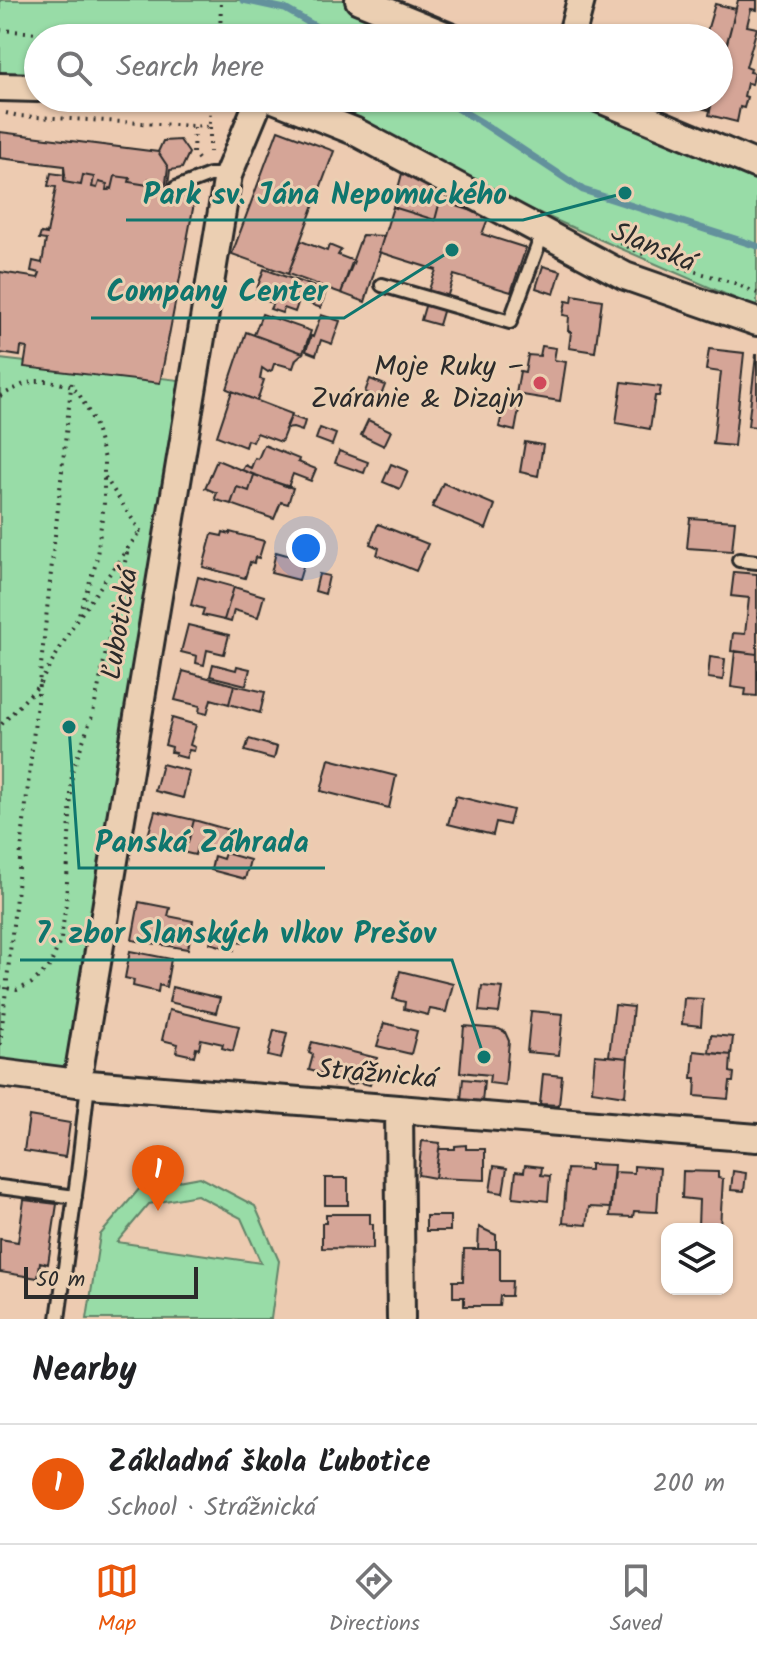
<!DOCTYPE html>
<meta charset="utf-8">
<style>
body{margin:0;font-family:Kalam,sans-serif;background:#f2f2f2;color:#202124}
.controls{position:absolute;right:24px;bottom:24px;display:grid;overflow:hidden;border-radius:16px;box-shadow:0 2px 6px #0004}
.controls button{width:72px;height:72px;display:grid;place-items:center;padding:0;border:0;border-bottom:2px solid #e0e0e0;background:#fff;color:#202124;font:40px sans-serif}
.scale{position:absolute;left:24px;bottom:20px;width:174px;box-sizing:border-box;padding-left:8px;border:4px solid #2b2b2b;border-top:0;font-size:22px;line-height:28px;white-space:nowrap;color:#2b2b2b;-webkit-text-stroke:6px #ebcfb2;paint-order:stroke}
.you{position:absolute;left:306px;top:548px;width:28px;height:28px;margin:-20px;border:6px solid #fff;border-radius:50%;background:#1a73e8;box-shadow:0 0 0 12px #1a73e833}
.badge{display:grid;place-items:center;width:52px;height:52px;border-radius:50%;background:#ea580c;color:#fff;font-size:26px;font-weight:700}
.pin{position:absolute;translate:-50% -66px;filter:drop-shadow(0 2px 4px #0008)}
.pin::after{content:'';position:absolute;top:42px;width:28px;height:24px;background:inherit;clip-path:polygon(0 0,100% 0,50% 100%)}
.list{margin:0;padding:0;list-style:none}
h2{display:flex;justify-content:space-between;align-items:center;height:104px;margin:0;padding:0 32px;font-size:34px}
h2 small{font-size:26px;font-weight:400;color:#757577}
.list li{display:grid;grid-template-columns:52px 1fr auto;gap:24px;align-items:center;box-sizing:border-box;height:120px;padding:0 32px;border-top:2px solid #e0e0e0}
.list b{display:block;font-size:30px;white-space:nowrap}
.list p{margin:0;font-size:26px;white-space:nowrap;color:#757577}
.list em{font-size:26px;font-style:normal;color:#757577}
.icon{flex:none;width:44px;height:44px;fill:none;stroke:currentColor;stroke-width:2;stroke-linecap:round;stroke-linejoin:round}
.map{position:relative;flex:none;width:757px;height:1319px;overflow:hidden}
.search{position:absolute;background:#fff;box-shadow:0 2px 6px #0004;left:24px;right:24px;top:24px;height:88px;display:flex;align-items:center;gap:20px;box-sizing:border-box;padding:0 28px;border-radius:44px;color:#757577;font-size:30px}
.sheet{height:224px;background:#fff}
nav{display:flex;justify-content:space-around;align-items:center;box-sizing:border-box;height:112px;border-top:2px solid #e0e0e0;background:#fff;font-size:22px;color:#757577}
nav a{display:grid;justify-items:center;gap:4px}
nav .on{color:#ea580c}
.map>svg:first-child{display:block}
.green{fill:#98dca7;stroke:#628469;stroke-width:2;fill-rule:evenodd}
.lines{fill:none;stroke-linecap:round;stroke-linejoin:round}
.stream{stroke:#63919c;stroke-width:7}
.building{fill:#d5a597;stroke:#2b2b2b;stroke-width:2}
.service-casing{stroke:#2b2b2b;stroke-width:18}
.minor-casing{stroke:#2b2b2b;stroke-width:32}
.path{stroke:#2b2b2b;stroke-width:4;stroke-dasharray:2 6;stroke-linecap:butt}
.service{stroke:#ebcfb2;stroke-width:12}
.minor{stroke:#ebcfb2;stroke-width:26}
.poi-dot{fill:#d1495b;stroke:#ebcfb2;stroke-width:3}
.labels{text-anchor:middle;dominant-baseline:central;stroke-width:6;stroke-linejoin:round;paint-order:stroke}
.street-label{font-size:28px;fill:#2b2b2b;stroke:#ebcfb2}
.poi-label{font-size:28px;fill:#2b2b2b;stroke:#ebcfb2;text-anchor:end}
.leader{fill:none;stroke:#0f766e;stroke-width:3}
.callout-dot{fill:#0f766e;stroke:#ebcfb2;stroke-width:3}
.callout-label{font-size:30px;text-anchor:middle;font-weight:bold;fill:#0f766e;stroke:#ebcfb2;stroke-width:6;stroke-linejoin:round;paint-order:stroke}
</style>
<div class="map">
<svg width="757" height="1319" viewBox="0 0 757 1319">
<rect width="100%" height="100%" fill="#edcbb1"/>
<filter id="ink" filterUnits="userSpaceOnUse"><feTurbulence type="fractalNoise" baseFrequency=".0125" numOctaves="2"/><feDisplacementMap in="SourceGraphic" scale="16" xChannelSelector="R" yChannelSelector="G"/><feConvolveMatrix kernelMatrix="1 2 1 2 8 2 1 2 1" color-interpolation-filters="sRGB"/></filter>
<g filter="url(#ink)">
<path class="green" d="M0,0H361L459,38H38V84L0,83Z
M284,98H614L757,159V308L553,219Z
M0,359L196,382L76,1083L0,1072Z
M200,1177L255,1206L279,1261L271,1319H87L100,1235L140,1188ZM197,1195L241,1218L261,1263L117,1242L149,1204Z"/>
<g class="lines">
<path class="stream" d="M243,0L285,9L336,38
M440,98L481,122L583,190L757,246"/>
</g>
<path class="building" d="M738,0H757V10L751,9L747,26L757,28L746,67L751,69L750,72L755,73L752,84L747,83L744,96L747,97L744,108L740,107L737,122L709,115L713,98H719V75Z
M715,4L736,9L723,57L719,56V38H705Z
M669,98H713L709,110L669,100Z
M278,130L334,151L288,274L232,254Z
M0,132L158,152L163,141L180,140L189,153L182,168L170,170L167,193L195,198L160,383L24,367L27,348L21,347L20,356L0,353V272L38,278L40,273L31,271L33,261L42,263L46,240L39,239L41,233L47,234L56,187L48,186L51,173L65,175L64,166L0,158Z
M0,132L158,152L168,167L165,190L153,187L154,181L149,179L148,185L129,182L130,178L115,176L112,189L110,188L109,190H106L107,184L99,182L97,188L92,187L94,177L83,175L81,185L64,182V166L0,158Z
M180,140L189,153L182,168L170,170L167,193L195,198L160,383L24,367L27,348L21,347L20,356L0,353V272L38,278L40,273L31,271L33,261L42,263L46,240L39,239L41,233L47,234L56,187L48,186L51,173L65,175L64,182L81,185L83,175L94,177L92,187L97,188L99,182L107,184L106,190H109L110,188L112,189L115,176L130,178L129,182L148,185L149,179L154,181L153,187L165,190L168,167L158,152L163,141Z
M403,170L441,189L438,201H440L435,220L393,207Z
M440,201L489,216L482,234L526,248L511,292L454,275L447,298L428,292L436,270L379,252L393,207L435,220Z
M362,235L384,236L379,252L380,253L365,302L341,293Z
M301,241L327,251L329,245L341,250L338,255L354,261L341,293L288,274Z
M543,266L561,271L554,294L536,288Z
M264,269L326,291L321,308L299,300L295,312L284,308L282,313L270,309L273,303L254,297Z
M573,295L602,300L595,352L569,348L571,332L568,331L569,316L563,315L566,301L572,302Z
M426,303L444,308L439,325L421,320Z
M262,314L311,331L303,353L254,335Z
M321,315L340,321L332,344L321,340L316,355L306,351L311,336L313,337Z
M246,332L303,353L296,359L293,368L279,364H274L272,370L268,372L262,368L260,379L264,380L257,401L227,389Z
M542,346L556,348L554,360L566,362L560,401L516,394L520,371L525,372L528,355L540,356Z
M709,349L744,353L734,446L713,444L721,372L706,370Z
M756,355H757V427L748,426Z
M370,379L385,385L380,398L365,392Z
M622,382L661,387L659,396H655L650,429L616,423Z
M232,391L292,414L281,442L257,433L253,442L247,440L245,447L217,436Z
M504,406L519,409L515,431L499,427Z
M291,416L305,421L302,431L293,428L285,429Z
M368,420L391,431L384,446L361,435Z
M320,428L336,434L332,445L316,439Z
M525,442L543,445L538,476L520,472Z
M264,445L299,459L298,462L316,469L311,481L293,474L288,487L242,470L245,465L251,468L255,458L258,459Z
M339,451L368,462L364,473L335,463Z
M217,460L254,475L249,491L237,487L231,504L216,500L215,498L217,493L205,488Z
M391,464L408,471L400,489L383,482Z
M254,475L293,488L288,504L281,502L274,519L231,504L237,487L249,491Z
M443,483L495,505L486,529L432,507Z
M690,518L735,521L732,551L687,548Z
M378,524L428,544L416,571L377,555L379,548L370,544Z
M223,532L230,534V532L264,541L259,558L255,557L254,563L250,562L245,578L203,567L212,534L222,536Z
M276,552L305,560L299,580L271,573Z
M734,572L757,574V654L731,651L733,633L745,634L749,598L731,596Z
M319,574L329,576L325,594L315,591Z
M198,577L234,587L224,620L202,615L204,609L191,605Z
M234,587L264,596L258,617L234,610L231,622L224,620Z
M188,625L229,635L224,654L207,650L204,665L196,663L197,656L181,652Z
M735,651L757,654V696L745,695L746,689L731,687Z
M710,657L725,659L723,680L708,678Z
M213,664L236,670L237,666L250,669L246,685L210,676Z
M183,671L234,685L229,704L211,699L207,714L199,712L200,706L175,700Z
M234,685L265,692L260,713L229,704Z
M172,718L196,725L190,745L195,747L194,751L189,750L186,758L175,755L176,753L171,752L172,747L165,745Z
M249,739L277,747L274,759L245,751Z
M329,759L396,776L389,808L321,791Z
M162,764L189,771L183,798L155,791Z
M456,796L513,810L509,825L496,822L493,835L448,824Z
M155,811L194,820L188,843L180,842L178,851L146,843Z
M194,820L229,830L225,848L219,846L218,848L206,846V848L197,846L195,855L178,851L180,842L188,843Z
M225,853L250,860L245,879L211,870L214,856L223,859Z
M139,902L170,908L168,916L193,921L188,949L132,940Z
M215,925L245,934L243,943L236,942L234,950L210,943Z
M130,951L171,959L166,987L159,985L158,992L133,986L134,980L125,978Z
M400,971L453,984L446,1012L430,1009L428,1015L404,1009L405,1002L393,999Z
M482,986L503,988L499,1013L479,1011Z
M172,987L220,998L216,1013L169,1002Z
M684,998L703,999L701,1026L682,1024Z
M615,1005L633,1007L628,1058L609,1056Z
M169,1010L239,1026L233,1051L222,1048L223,1044L201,1039L199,1049L196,1048L194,1056L176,1052L178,1044L162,1040Z
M531,1011L563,1014L559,1055L527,1052Z
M384,1023L417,1031L411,1054L377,1046Z
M464,1026L499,1029L505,1032L509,1041L505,1085L489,1083L490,1075L460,1072Z
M274,1030L287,1033L281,1059L268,1056Z
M711,1035L733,1037L731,1055L709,1053Z
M312,1042L377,1058L370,1085L358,1082L351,1085L347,1084L345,1080L309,1070L313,1055L309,1053Z
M694,1051L731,1055L730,1072L734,1073L733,1082H730L728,1099L695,1096L696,1078H692Z
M595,1055L628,1058L625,1096L592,1091Z
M543,1074L562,1076L559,1105L540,1104Z
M463,1079L484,1081L482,1102L461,1100Z
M29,1116L70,1123L65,1157L24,1151Z
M422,1141L440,1143L435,1178L418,1175Z
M466,1145V1149H485V1180L435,1178L439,1149H455V1146Z
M590,1164L614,1165L610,1208L589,1207L587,1225L563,1223L567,1169L590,1170Z
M525,1165L542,1167L541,1175L550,1176L548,1201L513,1197L516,1171L524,1172Z
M494,1166L507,1168L503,1193L490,1191Z
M634,1166L660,1168L657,1212L634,1211L633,1217L610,1216L614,1172L634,1173Z
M683,1171L718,1172V1178L723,1179L720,1227L698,1226L699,1200L682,1198Z
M733,1171L746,1173L744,1191L731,1190Z
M325,1178H348V1205H325Z
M24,1200L57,1204L48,1264L40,1262L38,1278L0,1272V1239L18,1242Z
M326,1214H370V1224H373V1249L322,1248V1223H326Z
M426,1216H450V1231H426Z
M479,1227L496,1235V1249H478Z
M464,1249H500V1281H512L511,1296H500L499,1306H464V1297H453V1281H463Z"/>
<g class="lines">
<defs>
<path id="service" d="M176,188L210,175H228
M382,285L510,322L543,232
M739,560L757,562
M0,1187L75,1197
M58,1319L78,1173L88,1084"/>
<path id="minor" d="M359,0L452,38
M571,38L581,0
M0,87L38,88
M271,98L354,131L625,276L757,322
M598,98L757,165
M0,1073L77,1083L757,1138
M77,1083L228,175L260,98
M399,1109L401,1319"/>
</defs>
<use href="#service" class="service-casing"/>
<use href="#minor" class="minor-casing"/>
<path class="path" d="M0,30L64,35H159L194,38
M220,38L221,0
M6,113L19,116L210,127V98
M194,127L193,153L199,160
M210,127V152
M620,243L645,255
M680,267L734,283L757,293
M0,396L24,384L36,381H50L71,386L79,394L91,416L96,428L104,459V503L96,563L78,617L39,685L0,726
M105,477L140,531L143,532
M81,614L140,531
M0,987L17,990L32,983L50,966L61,939L66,903L72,772L93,713L128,548
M0,1045L72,378"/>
<use href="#service" class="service"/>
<use href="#minor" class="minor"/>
</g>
</g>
<circle class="poi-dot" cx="540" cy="383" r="8"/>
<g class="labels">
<g class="street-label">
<text transform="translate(653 248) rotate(23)">Slanská</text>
<text transform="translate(121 624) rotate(-81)">Ľubotická</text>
<text transform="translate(377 1075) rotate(5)">Strážnická</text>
</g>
<g class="poi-label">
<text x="524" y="367">Moje Ruky –<tspan x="524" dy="32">Zváranie &amp; Dizajn</tspan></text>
</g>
</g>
<path class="leader" d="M625 193L523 220H126M452 250L344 318H91M69 727L79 868H325M484 1057L452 960H20"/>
<g class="callout-dot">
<circle cx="625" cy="193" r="8"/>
<circle cx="452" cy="250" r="8"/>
<circle cx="69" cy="727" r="8"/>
<circle cx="484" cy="1057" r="8"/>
</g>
<g class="callout-label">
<text x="325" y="204">Park sv. Jána Nepomuckého</text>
<text x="217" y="301">Company Center</text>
<text x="202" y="852">Panská Záhrada</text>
<text x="236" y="943">7. zbor Slanských vlkov Prešov</text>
</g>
</svg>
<div class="controls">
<button><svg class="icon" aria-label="layers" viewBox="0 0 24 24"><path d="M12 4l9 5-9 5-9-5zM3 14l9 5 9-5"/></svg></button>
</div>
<div class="scale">50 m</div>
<div class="you"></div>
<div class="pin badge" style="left:158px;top:1211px">1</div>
<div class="search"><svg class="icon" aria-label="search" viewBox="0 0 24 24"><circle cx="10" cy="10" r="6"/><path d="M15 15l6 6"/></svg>Search here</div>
</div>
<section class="sheet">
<h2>Nearby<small></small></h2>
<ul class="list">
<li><span class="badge">1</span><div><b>Základná škola Ľubotice</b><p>School · Strážnická</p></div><em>200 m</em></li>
</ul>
</section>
<nav>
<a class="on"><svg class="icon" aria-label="map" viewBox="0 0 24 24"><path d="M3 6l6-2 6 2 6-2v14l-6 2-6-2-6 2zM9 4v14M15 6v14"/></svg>Map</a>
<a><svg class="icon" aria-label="directions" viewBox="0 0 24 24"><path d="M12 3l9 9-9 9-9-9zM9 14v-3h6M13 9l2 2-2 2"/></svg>Directions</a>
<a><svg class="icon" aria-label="saved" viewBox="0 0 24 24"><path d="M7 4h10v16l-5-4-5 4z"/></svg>Saved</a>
</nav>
